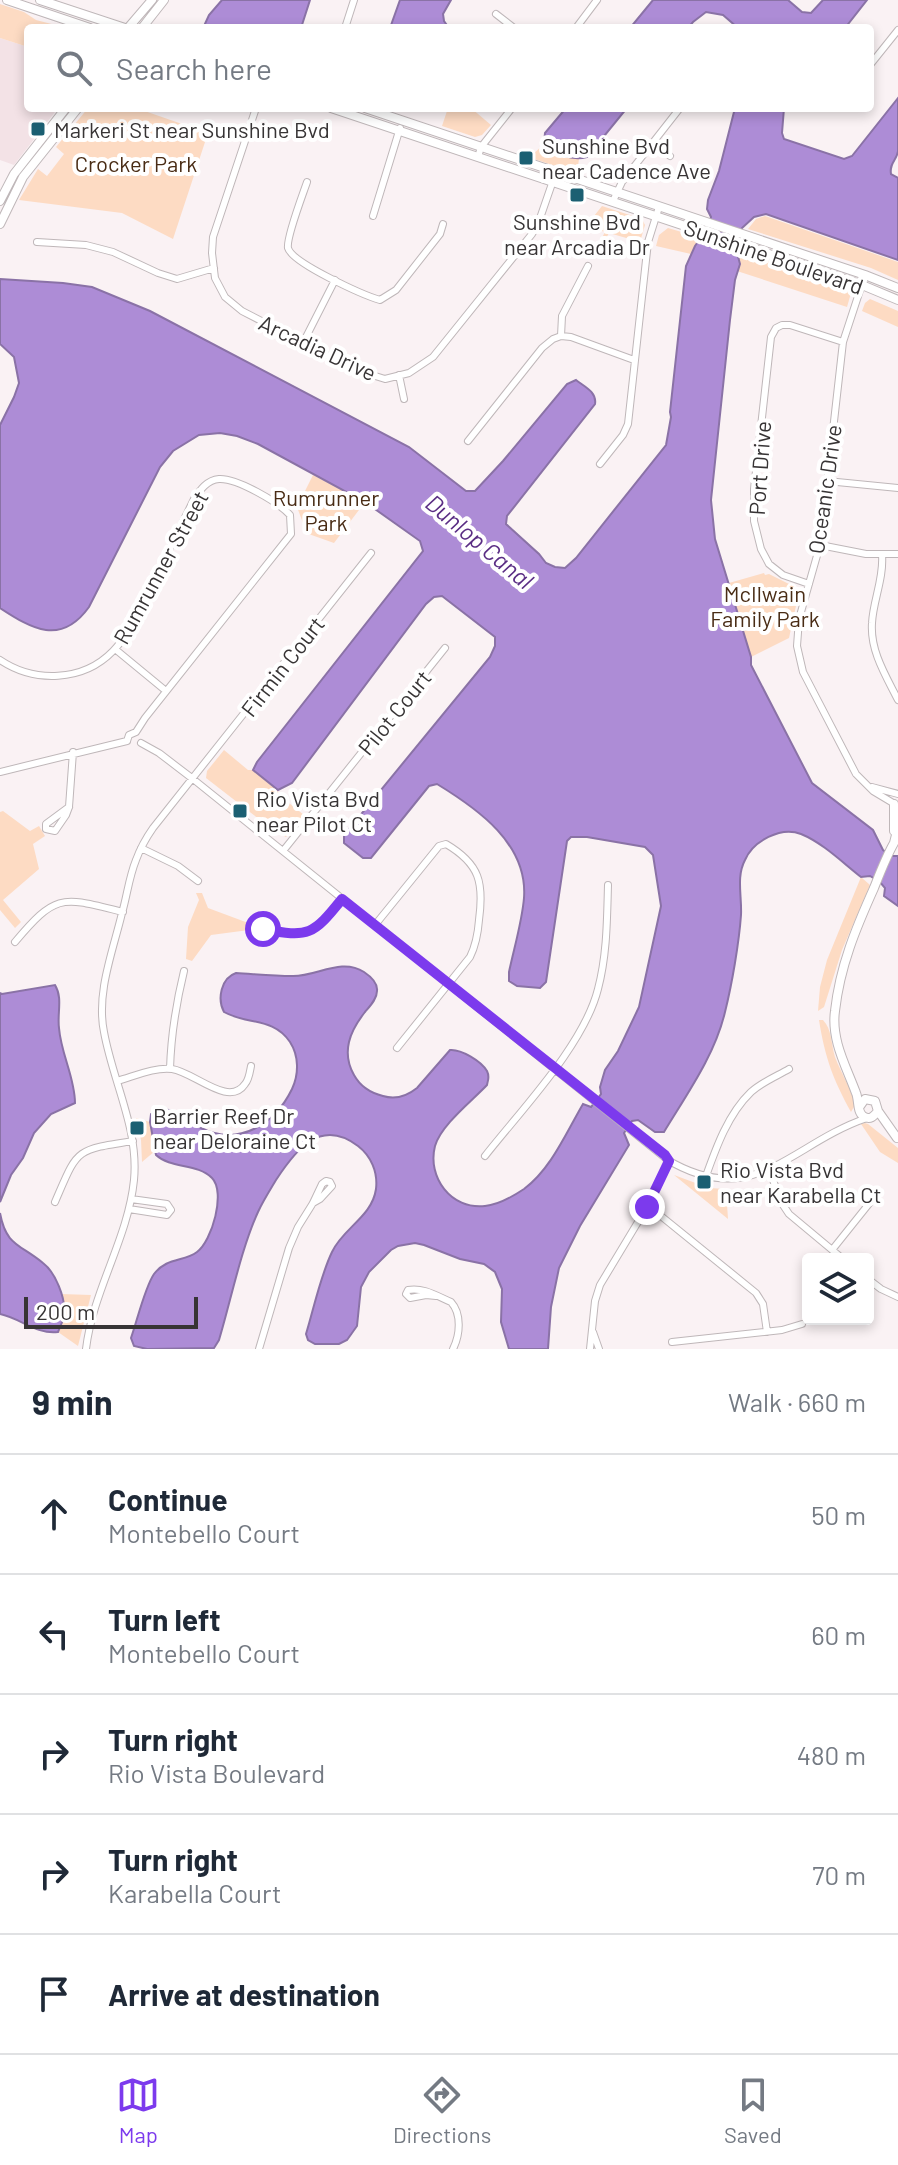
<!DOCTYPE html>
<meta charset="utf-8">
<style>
body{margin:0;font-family:Barlow,sans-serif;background:#f6f6f7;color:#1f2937}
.controls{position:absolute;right:24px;bottom:24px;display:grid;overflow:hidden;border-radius:8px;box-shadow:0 4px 12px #0003}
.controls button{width:72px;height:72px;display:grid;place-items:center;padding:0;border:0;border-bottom:2px solid #e0e1e3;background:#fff;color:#1f2937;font:40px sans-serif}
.scale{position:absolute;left:24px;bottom:20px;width:174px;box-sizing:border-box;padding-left:8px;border:4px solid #373435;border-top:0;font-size:22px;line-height:28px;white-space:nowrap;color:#373435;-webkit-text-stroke:6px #fff;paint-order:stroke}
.stop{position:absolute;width:24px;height:24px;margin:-18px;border:6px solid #7c3aed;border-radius:50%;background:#fff}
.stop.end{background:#7c3aed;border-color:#fff;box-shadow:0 2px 8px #0008}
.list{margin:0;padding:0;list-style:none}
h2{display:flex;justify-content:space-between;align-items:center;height:104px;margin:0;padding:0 32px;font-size:34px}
h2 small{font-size:26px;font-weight:400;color:#747a83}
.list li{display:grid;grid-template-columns:52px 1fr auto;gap:24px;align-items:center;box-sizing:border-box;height:120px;padding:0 32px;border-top:2px solid #e0e1e3}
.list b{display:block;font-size:30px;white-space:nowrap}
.list p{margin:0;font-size:26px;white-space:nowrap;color:#747a83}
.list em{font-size:26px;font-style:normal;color:#747a83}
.icon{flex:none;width:44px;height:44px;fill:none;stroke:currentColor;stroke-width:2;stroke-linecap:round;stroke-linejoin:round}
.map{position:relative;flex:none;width:898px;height:1349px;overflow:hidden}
.search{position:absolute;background:#fff;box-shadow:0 4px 12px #0003;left:24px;right:24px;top:24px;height:88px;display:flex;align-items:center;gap:20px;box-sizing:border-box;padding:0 28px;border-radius:8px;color:#747a83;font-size:30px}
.sheet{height:704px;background:#fff}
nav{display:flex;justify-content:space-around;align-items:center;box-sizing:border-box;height:112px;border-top:2px solid #e0e1e3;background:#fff;font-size:22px;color:#747a83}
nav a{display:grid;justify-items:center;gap:4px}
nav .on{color:#7c3aed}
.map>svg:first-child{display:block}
.built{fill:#f3e2e6}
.green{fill:#fddbc3}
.water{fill:#ad8cd6;stroke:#8a72a6;stroke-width:2}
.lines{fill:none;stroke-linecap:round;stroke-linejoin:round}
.minor-casing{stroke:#bfb7b9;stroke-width:8}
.major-casing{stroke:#bfb7b9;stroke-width:10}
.minor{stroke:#fff;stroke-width:6}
.major{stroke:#fff;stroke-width:8}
.route{stroke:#7c3aed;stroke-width:10}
.poi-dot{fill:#1b5f72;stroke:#fff;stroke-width:3}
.labels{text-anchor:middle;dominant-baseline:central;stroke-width:8;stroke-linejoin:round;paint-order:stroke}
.poi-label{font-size:22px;fill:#373435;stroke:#fff;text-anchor:start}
.park-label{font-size:22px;fill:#492c15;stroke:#fff}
.street-label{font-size:22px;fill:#373435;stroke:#fff}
.water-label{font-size:24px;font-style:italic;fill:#5a2d84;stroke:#fff}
</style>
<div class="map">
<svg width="898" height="1349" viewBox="0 0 898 1349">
<rect width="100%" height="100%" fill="#faf2f4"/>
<path class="built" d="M0,38L28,47V108H58L14,165L0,160Z"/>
<path class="green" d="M0,4L24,12L36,20L67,28H28V47L0,38Z
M88,108H136L208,133L173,239L122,213L19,200L38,169L47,176L64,154L56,147Z
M448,108H471L491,125L482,135L475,137L442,126Z
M544,144L556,152L579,159L577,173L531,158V156Z
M602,206L642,219L645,225L640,242L609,233L598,253L595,251L605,232L586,226Z
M765,216L898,262V280L871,268L748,229L756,219Z
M668,228L702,238L691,254L656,246L659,235Z
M736,249L841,286L851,293L847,307L737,271L740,264Z
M870,299L898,311V327L862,311L865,303Z
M313,475L365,502L334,543L303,532V523L297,507Z
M764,573L765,575L769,574L797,588L799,592L789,638L751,657L729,583Z
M224,750L248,770H253L278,790L279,795L304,815L286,837L273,830L206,778L207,771Z
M3,811L30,831L39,826L45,836L33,844L39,869L3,900L21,922L15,928L0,910V812Z
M861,877L870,885L842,950L824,1007L818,1011L820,987L827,960Z
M196,893H202L208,908L251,924L249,930L211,935L192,961L186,959L188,927L199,900Z
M819,1020H823C832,1029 831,1044 835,1057C841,1073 851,1088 855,1105L851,1112C833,1079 825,1058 819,1020Z
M136,1118L150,1122L155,1151L142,1162L141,1140Z
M865,1123L868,1124L898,1148V1163L880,1152L861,1124Z
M674,1175L709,1188L726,1189L728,1219Z
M61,1294L91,1295L78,1346L58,1332L64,1311Z"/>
<path class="water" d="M222,0H310L301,28H205L204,26L209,15Z
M400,0H451L443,14L444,21L449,28H390Z
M653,0H788L802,12L811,13L823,0H867L845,28H738L723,15L706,12L693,22L688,28H630Z
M898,98C898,116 898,134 898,151C897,160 889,163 891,174L898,178V260L766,214L754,217L742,228L737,240L736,249L740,264L735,280L730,320L711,500L715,539L751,657V665L812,783L873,830L883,850L892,856H898V906L884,896L885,888L880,882L870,876L861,877C843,863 823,843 801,834C781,826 753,841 745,860C736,877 742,896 741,915C739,943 732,984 725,1012C715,1055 687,1094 664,1132H655L638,1120L632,1121L624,1133L629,1145L580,1226L559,1268L551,1307L548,1349H509L501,1322L502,1289L495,1272L484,1264L460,1259L424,1245L415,1243L398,1246L391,1250L369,1272L361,1287L357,1326L347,1340L339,1344H315L308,1340L306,1334C314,1308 320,1277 332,1252C343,1228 372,1217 376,1189C378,1172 371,1156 358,1146C320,1117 295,1151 276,1180C270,1190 263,1201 258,1212C241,1249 231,1300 219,1340L214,1348L147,1349L134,1346L131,1338C137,1321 145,1287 154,1274C167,1257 184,1262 197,1252C212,1241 226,1192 212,1178C197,1163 171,1169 156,1155L150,1122L151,1114C156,1111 162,1108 169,1110C180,1113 191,1123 201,1128C239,1147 275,1124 292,1089C299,1074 299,1056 290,1042C273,1017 247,1025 224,1012C217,999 221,978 236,973C254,974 273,976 292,976C316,977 341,957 364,972C370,976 378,983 377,991C377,999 370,1006 365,1012C350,1031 341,1052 354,1075C360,1086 371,1093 383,1096C396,1100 407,1096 417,1088L450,1050C461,1049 481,1061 487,1071C490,1077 488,1079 487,1085C472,1101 441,1125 435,1146C427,1177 451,1210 485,1206C498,1205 512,1197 524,1189C551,1169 566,1133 583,1104L591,1107L601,1094L600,1087L605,1070L618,1051L639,1007L661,906L653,855L645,847L587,837H571L567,841L546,982L540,988L517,986L509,981V972C514,948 522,922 524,898C528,844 478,809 437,784L429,786L371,858H363L344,843V835L490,657L495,646V637L442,596L434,597L426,604L292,783L278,790L253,770L257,762L423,551L420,541L365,502L258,444L237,436L220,433L199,435L173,451L160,467L89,607C61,646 32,629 0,608V425L14,397L19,383L14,357L0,344V279L63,283L92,287L150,311L409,447L466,491H475L503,461L567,384L576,380C585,387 597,392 595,404L507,516L506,524L539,554L546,563L555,567L565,568L576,558L666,445L671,417L670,412L686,266L695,246L709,227L711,217L707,209L708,200L719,171L735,108H784L782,133L784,139L844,159L852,156Z
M566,108H627L587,157C572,161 554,154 544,144L545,133Z
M55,985C63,998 57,1013 59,1028C61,1054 75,1078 75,1103L51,1114L34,1133L23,1158L11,1175L0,1202V993L2,994Z
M0,1213C6,1246 20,1244 43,1263C55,1272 66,1298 64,1314C63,1320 61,1326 58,1332C37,1335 20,1318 0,1314Z"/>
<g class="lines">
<defs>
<path id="minor" d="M496,14L514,28
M345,28L354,0
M576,28L597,0
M870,65L898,30
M256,108L213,237L212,253L215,278L225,297L242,311L356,370L385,379L409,373L433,357L532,234L538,224L556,172
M654,143L670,156
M478,157L481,147L512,108
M307,182C303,194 286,238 288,248C292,263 363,295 380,300L396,290L440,234L443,224
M613,201L622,182L680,108
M373,216L400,128
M37,242L86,245L113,252L158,273L177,279L214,268
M865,275L843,342L820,545L799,619L797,646L803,672L856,774L873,791L893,803
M561,336L562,316L588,266
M303,343L335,280
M399,375L404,399
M468,441L542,348L553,339L561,336L571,337L634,360
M600,464L623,435L628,424L648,242L659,207
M827,481L898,488
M820,545L866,554H898
M882,555C884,578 873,601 872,623C870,651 886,676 898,700
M809,584L783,575L769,564L761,549L754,521V489L771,337L776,328L782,325H790L843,342
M115,649L166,691
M0,660C34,683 83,682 113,651C129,635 137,612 147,593C163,562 179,530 194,499C200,490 207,480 219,479C237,478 278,502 290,515L291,534L145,718L136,732L129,735L127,741
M141,743L159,753L193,779L669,1161
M0,772L127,741
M872,787L898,794
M46,829L55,831L66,815L69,807L73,752
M46,829V824L69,807
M141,848L178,866L198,881
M283,851L445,648
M375,925L439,846L446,844C480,864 484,883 479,920C478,933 476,945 470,957L397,1048
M263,929C309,938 313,935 342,899
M15,942C57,892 62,897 123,912
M170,1069C171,1035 176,1004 184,971
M117,1081C135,1076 154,1067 172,1069C194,1072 229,1108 245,1084C249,1080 250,1071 251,1066
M485,1156C521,1110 584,1045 598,989C607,955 607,920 608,885
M666,1159C754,1212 790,1144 867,1118
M769,1169L781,1202L789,1214L843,1259
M706,1176C716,1148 728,1114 751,1092C762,1082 777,1076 789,1069
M55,1202C78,1149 74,1150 133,1141
M647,1207L656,1212L756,1293L763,1304L767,1332
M129,1209L167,1215L171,1210L167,1204L131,1199
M832,1250L876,1195
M868,1279L881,1289L898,1297
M436,1296L426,1295L410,1298L406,1294L408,1290C423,1287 437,1296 451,1302C462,1314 460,1335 453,1349
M593,1332L599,1349
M672,1342L782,1330L802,1324
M86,1349C93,1290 128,1239 134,1180C139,1129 113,1082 104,1032C96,993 113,951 122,913C127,896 129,877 136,860C140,849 146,838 153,828L371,553
M259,1349L289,1248L298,1227L313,1203L322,1184L326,1181L330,1182L332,1186L320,1199L313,1203
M590,1349L595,1301L600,1285L647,1207L669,1161"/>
<path id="major" d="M7,0L90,28
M40,0L125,28
M128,28L152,0
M142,28L164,0
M331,108L862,285L898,300
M365,108L865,275L898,288
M0,201L14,174L66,108
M0,224L23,177L78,108
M894,804V831
M860,1106L865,1099L875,1101L878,1111L897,1138
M878,1111C874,1116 870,1121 863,1116C857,1112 859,1100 856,1093C846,1066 831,1040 835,1011C840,966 856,928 874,888C880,873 886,857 894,843L898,827"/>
</defs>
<use href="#minor" class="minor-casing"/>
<use href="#major" class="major-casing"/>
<use href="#minor" class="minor"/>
<use href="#major" class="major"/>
</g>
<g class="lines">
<path class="route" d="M263,929C309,938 313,935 342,899L665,1155L669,1161L647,1207"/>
</g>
<g class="poi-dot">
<rect x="30" y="121" width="16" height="16" rx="4"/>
<rect x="518" y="150" width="16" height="16" rx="4"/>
<rect x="569" y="187" width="16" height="16" rx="4"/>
<rect x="232" y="803" width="16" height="16" rx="4"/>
<rect x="129" y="1120" width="16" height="16" rx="4"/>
<rect x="696" y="1174" width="16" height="16" rx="4"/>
</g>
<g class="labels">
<g class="poi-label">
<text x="54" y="129">Markeri St near Sunshine Bvd</text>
<text x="542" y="145">Sunshine Bvd<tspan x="542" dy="25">near Cadence Ave</tspan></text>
<text x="577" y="221" text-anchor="middle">Sunshine Bvd<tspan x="577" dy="25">near Arcadia Dr</tspan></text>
<text x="256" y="798">Rio Vista Bvd<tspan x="256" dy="25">near Pilot Ct</tspan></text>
<text x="153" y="1115">Barrier Reef Dr<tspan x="153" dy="25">near Deloraine Ct</tspan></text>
<text x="720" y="1169">Rio Vista Bvd<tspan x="720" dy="25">near Karabella Ct</tspan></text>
</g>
<g class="park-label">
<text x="136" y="163">Crocker Park</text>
<text x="326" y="497">Rumrunner<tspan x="326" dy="25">Park</tspan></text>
<text x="765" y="593">McIlwain<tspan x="765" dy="25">Family Park</tspan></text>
</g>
<g class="street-label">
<text transform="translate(774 256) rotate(19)">Sunshine Boulevard</text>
<text transform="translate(318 347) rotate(25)">Arcadia Drive</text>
<text transform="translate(759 468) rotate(-86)">Port Drive</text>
<text transform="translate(824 489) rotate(-82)">Oceanic Drive</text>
<text transform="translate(160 567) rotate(-61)">Rumrunner Street</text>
<text transform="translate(282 666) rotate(-52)">Firmin Court</text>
<text transform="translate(394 712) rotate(-51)">Pilot Court</text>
</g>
<g class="water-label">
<text transform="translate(480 541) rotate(40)">Dunlop Canal</text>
</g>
</g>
</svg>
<div class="controls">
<button><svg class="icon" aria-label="layers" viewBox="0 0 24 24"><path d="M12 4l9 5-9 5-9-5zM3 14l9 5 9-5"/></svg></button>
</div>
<div class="scale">200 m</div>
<div class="stop" style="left:263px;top:929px"></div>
<div class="stop end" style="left:647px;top:1207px"></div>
<div class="search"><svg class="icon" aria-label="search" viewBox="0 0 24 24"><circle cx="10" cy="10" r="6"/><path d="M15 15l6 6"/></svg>Search here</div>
</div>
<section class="sheet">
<h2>9 min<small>Walk · 660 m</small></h2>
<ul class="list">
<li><svg class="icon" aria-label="ahead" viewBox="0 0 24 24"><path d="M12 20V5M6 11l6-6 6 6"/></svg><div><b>Continue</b><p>Montebello Court</p></div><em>50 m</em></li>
<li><svg class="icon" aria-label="left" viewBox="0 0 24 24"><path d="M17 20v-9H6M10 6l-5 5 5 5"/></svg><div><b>Turn left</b><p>Montebello Court</p></div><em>60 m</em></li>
<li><svg class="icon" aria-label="right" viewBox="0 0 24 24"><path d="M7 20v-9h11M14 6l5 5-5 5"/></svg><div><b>Turn right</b><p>Rio Vista Boulevard</p></div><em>480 m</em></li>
<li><svg class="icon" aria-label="right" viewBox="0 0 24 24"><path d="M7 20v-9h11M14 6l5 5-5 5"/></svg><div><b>Turn right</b><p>Karabella Court</p></div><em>70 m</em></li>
<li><svg class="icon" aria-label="arrive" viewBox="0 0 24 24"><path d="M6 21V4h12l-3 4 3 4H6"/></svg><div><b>Arrive at destination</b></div></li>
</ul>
</section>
<nav>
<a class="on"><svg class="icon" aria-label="map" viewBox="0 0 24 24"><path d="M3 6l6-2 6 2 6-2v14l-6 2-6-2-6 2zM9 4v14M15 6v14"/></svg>Map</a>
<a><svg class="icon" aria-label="directions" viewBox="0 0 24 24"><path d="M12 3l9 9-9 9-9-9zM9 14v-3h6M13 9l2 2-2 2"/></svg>Directions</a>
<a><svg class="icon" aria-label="saved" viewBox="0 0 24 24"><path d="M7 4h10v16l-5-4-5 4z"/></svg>Saved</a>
</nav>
